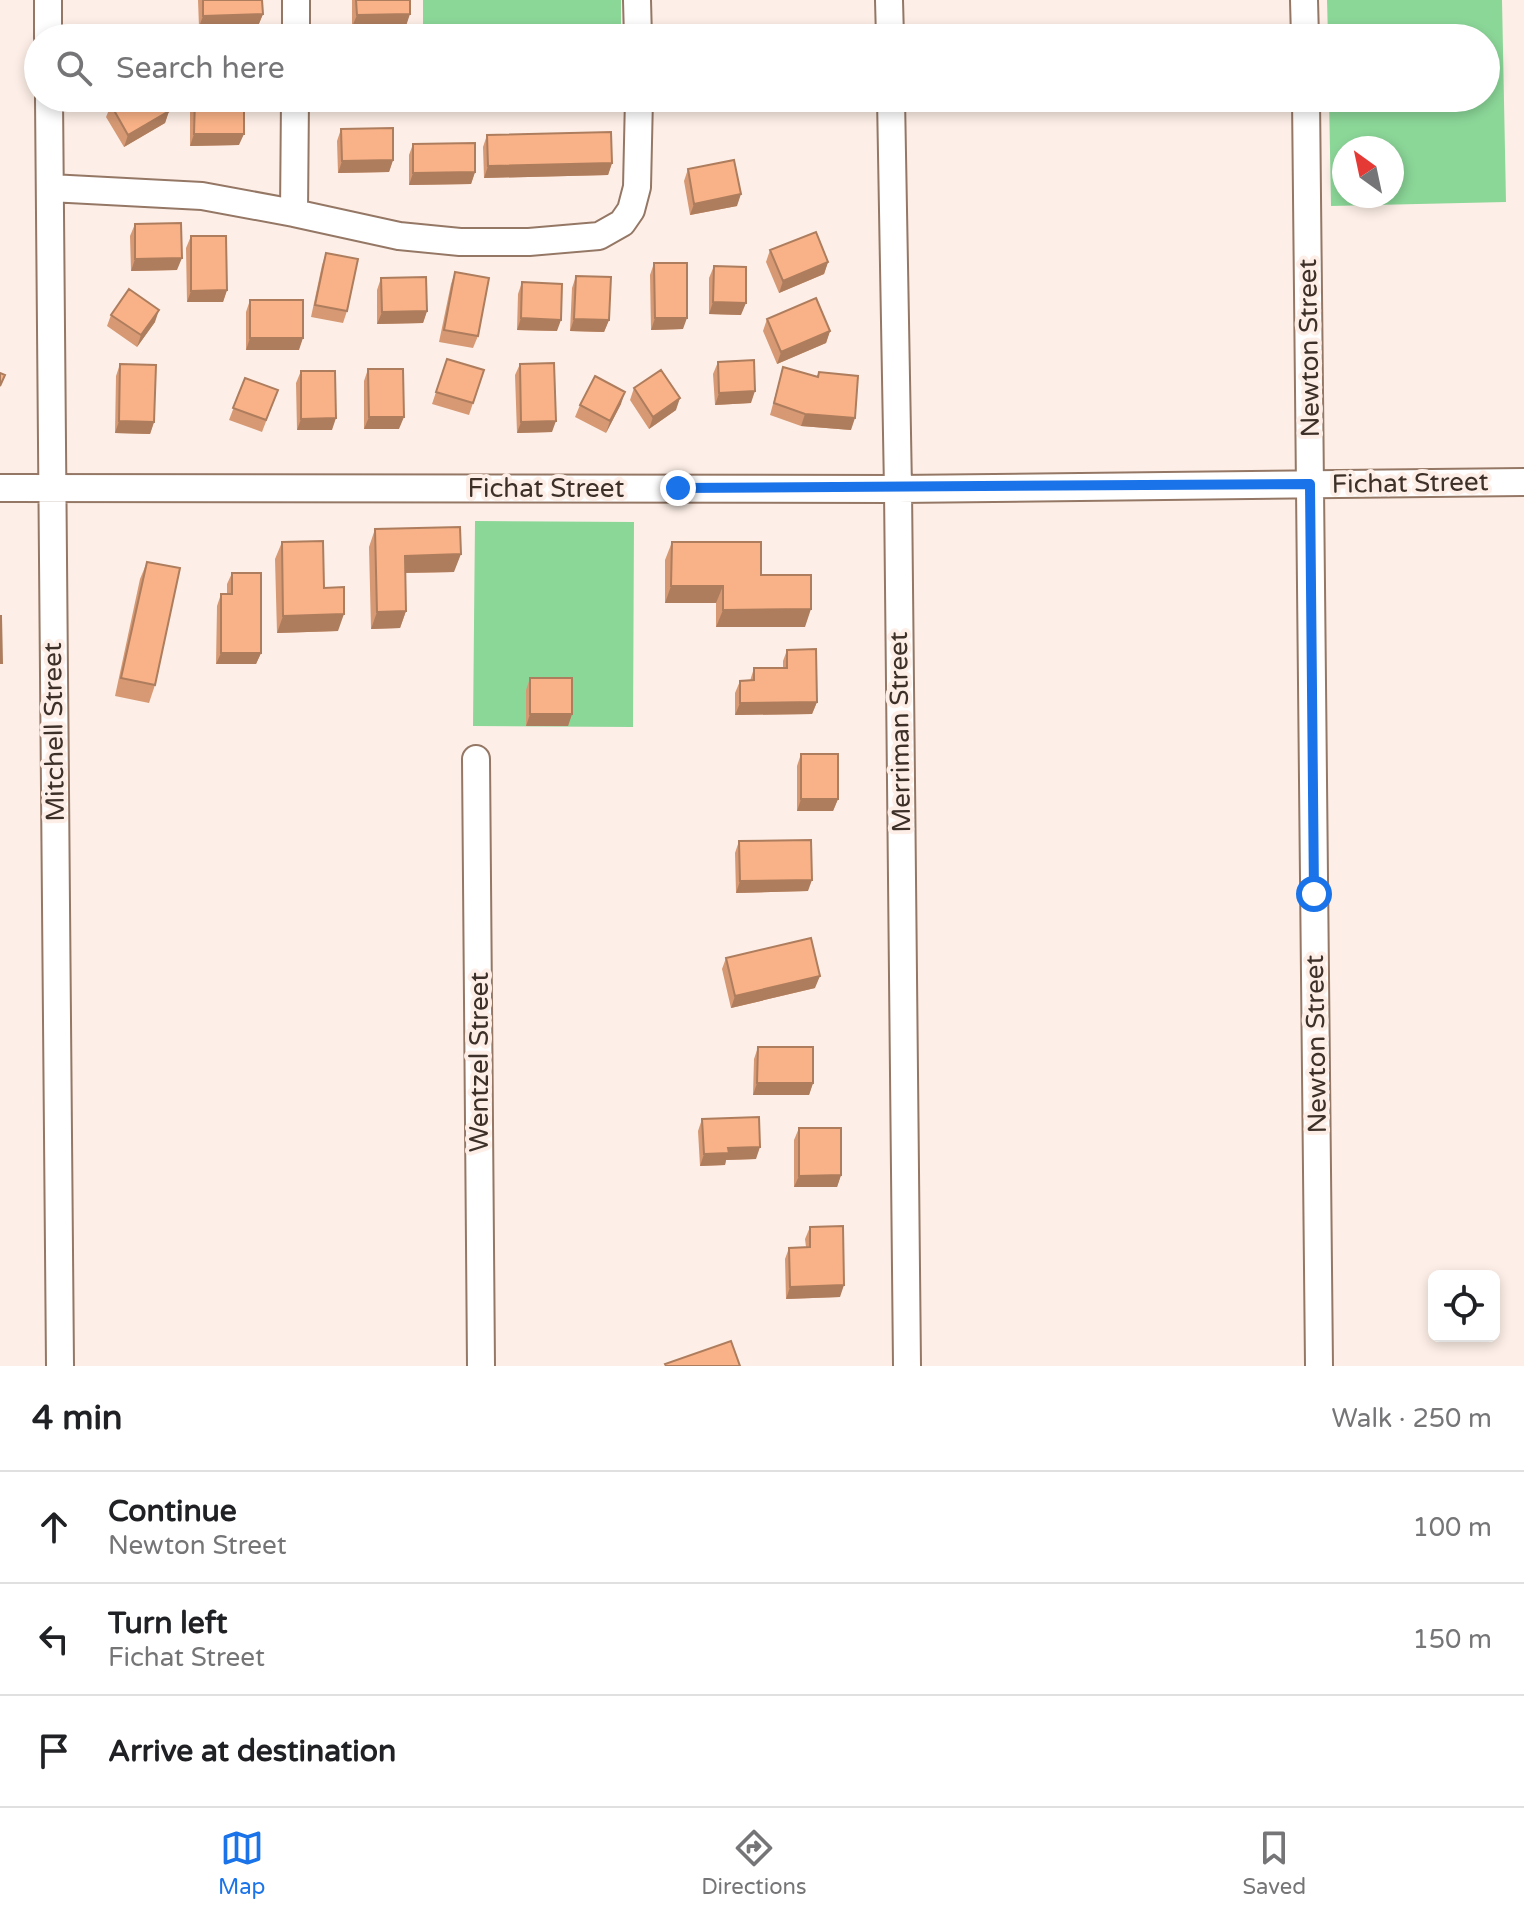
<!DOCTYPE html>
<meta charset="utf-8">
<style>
body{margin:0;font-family:"Varela Round",sans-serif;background:#f6f6f6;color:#202124}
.controls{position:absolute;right:24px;bottom:24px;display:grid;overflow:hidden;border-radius:12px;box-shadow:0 4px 12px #0003}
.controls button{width:72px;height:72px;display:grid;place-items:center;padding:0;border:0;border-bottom:2px solid #e0e0e0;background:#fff;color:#202124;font:40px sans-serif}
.compass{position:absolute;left:1332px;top:136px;width:72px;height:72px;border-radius:50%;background:#fff;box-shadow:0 4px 12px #0003;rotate:327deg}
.stop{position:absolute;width:24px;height:24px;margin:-18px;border:6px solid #1a73e8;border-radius:50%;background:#fff}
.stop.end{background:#1a73e8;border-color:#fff;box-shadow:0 2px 8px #0008}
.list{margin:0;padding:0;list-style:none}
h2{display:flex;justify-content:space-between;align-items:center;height:104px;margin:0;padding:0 32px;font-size:34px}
h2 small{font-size:26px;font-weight:400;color:#757577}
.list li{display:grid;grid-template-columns:52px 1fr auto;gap:24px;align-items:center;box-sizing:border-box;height:112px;padding:0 32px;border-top:2px solid #e0e0e0}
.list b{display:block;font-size:30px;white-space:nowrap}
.list p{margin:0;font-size:26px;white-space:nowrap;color:#757577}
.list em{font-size:26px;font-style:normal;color:#757577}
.icon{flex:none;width:44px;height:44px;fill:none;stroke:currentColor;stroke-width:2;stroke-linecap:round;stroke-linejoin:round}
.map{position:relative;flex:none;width:1524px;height:1366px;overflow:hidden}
.search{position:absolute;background:#fff;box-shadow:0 4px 12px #0003;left:24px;right:24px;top:24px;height:88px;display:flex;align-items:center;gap:20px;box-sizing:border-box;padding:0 28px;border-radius:44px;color:#757577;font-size:30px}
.sheet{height:440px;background:#fff}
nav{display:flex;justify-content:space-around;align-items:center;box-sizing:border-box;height:112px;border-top:2px solid #e0e0e0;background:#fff;font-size:22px;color:#757577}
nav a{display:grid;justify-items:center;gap:4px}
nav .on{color:#1a73e8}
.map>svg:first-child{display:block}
.green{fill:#8bd798;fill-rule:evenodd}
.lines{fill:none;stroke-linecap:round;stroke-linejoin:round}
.minor-casing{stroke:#957765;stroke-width:30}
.minor{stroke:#fff;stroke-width:26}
.wall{fill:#d69974}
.shaded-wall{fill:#ae7d5e}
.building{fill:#f9b287;stroke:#ae7d5e;stroke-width:2}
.route{stroke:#1a73e8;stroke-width:10}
.labels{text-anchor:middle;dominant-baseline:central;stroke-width:8;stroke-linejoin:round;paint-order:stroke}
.street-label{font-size:26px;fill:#3d3028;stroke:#fdefe7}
</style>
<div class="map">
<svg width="1524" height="1366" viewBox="0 0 1524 1366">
<rect width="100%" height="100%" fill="#fdefe7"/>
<path class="green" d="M423,0H621V38H423Z
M1327,0H1502L1506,202L1331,206L1329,98H1486V38H1328ZM1344,148H1392V196H1344Z
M424,98H621V110L544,109L424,112Z
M475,521L634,522L633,727L473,726Z"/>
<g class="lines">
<defs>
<path id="minor" d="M48,0V38
M637,0L638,38
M889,0L890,38
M1304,0L1305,38
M296,38V0
M49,98L60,1366
M891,98L898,489L907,1366
M1306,98L1319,1366
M50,188L202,196L294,213L399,236L460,242H529L599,236L622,223L631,210L637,187L639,98
M294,213L295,98
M0,488L898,489L1524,482
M476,759L481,1366"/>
</defs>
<use href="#minor" class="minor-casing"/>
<use href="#minor" class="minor"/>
</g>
<path class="wall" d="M198,0H262L263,14L258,26L199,27Z
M352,0H410L406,26L352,27Z
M195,99L239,145L190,146V110Z
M111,105L169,111L165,123L124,147L106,117Z
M341,129L393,160L389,172L338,173L337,141Z
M487,135L612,163L608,175L484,178L483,147Z
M413,144L475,172L471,184L409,185V155Z
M688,169L737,206L690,215L684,181Z
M135,224L177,270L131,271L130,236Z
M191,236L227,290L223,302H187L186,248Z
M770,250L828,262L824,274L779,293L766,262Z
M326,253L347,311L343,323L311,317L322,265Z
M654,263L683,329L651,330L650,275Z
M714,266L741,315L709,314V278Z
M455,272L478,336L473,348L439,342L451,284Z
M576,276L609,320L604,332L570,331L572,288Z
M381,278L427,311L423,323L377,324V290Z
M522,282L557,331L517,330L518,294Z
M250,300L299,350H246V312Z
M111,315L155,322L137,347L107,326Z
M767,319L830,331L826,343L777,364L763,331Z
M447,359L484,370L469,415L432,404Z
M718,362L751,403L715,405L713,374Z
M120,364L154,422L150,434L115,433L116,376Z
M520,364L552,432L517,433L515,375Z
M783,367L817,377L819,372L851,430L801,426L770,415Z
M368,369L399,429H364V381Z
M301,371L332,430H297L296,383Z
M245,378L278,390L262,432L229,420Z
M634,388L676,410L649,429L630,400Z
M621,404L606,433L575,417L580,405Z
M375,529L454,572L406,573V611L400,628L371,629L369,547Z
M282,542L324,588L338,631L277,633L275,559Z
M672,542L761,575L805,627H716V603H665V560Z
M147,562L155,685L149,703L115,696L140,579Z
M232,573L261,653L256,664H216L217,606L221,594H227V584Z
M787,650L817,702L812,714L735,715V693L740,681H750L754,668H783V661Z
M530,678L572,714L568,726H526V690Z
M801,754L838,799L833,811H797V766Z
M739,841L808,891L736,893L735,853Z
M726,958L815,988L731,1008L722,969Z
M758,1047L813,1083L809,1095H753L754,1059Z
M702,1119L756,1159L726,1160L725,1165L700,1166L698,1131Z
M799,1128L841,1175L837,1187H794V1140Z
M810,1227L840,1297L786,1299L785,1259L789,1248L806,1247L805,1239Z"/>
<path class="shaded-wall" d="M263,14L258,26L199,27L203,16Z
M410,14L406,26L352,27L357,15Z
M169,111L165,123L124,147L128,135Z
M194,134H244L239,145L190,146Z
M393,160L389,172L338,173L342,161Z
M612,163L608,175L484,178L488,166Z
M475,172L471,184L409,185L413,173Z
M741,194L737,206L690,215L694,204Z
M182,258L177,270L131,271L135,259Z
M828,262L824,274L779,293L783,281Z
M227,290L223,302H187L191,291Z
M713,302L746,303L741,315L709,314Z
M159,310L155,322L137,347L141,335Z
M427,311L423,323L377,324L382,312Z
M521,318L561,320L557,331L517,330Z
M655,318H687L683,329L651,330Z
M574,319L609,320L604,332L570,331Z
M830,331L826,343L777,364L781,352Z
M250,338H303L299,350H246Z
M755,391L751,403L715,405L719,393Z
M625,392L621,404L606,433L610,421Z
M680,398L676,410L649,429L653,417Z
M805,414L855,418L851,430L801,426Z
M369,417H404L399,429H364Z
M336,418L332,430H297L301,419Z
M119,421L154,422L150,434L115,433Z
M556,421L552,432L517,433L521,422Z
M461,554L454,572L399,573L405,556Z
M671,586H723L716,603H665Z
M811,609L805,627H716L723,610Z
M406,611L400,628L371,629L377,612Z
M344,614L338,631L277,633L283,616Z
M221,653H261L256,664H216Z
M817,702L812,714L735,715L740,703Z
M530,714H572L568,726H526Z
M801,799H838L833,811H797Z
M812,880L808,891L736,893L740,881Z
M820,976L815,988L731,1008L735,996Z
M757,1083H813L809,1095H753Z
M760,1147L756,1159L726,1160L725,1165L700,1166L704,1154L728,1148Z
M841,1175L837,1187H794L799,1176Z
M844,1285L840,1297L786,1299L790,1287Z"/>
<path class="building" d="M203,0H262L263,14L203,16Z
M356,0H410V14L357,15Z
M226,29H260V38H226Z
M122,98H162L169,111L128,135L111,105Z
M244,98V134H194L195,99Z
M393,128V160L342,161L341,129Z
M611,132L612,163L488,166L487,135Z
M475,143V172L413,173V144Z
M734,160L741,194L694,204L688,169Z
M181,223L182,258L135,259V224Z
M816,232L828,262L783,281L770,250Z
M191,236H226L227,290L191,291Z
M326,253L358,259L347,311L315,305Z
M654,263H687V318H655Z
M714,266L746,267V303L713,302Z
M455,272L489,278L478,336L444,330Z
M576,276L611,277L609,320L574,319Z
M426,277L427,311L382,312L381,278Z
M522,282L562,284L561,320L521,318Z
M129,289L159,310L141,335L111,315Z
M816,298L830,331L781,352L767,319Z
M250,300H303V338H250Z
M447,359L484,370L473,403L436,392Z
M754,360L755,391L719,393L718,362Z
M554,363L556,421L521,422L520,364Z
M120,364L156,365L154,422L119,421Z
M783,367L818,377L819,372L858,376L855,418L805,414L774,403Z
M368,369H403L404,417H369Z
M661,370L680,398L653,417L634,388Z
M301,371H335L336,418L301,419Z
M0,373L5,375L0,386Z
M595,376L625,392L610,421L580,405Z
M245,378L278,390L266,420L233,408Z
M460,527L461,554L405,556L406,611L377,612L375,529Z
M323,541L324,588L344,587V614L283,616L282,542Z
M672,542H761V575H811V609L723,610V586H671Z
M147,562L180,568L155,685L121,678Z
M232,573H261V653H221V594H232Z
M0,616H1L2,663H0Z
M816,649L817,702L740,703V681L754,680V668H787V650Z
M530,678H572V714H530Z
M801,754H838V799H801Z
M811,840L812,880L740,881L739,841Z
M811,938L820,976L735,996L726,958Z
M758,1047H813V1083H757Z
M759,1117L760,1147L728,1148L729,1153L704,1154L702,1119Z
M799,1128H841V1175L799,1176Z
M843,1226L844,1285L790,1287L789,1248L810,1247V1227Z
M731,1341L740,1366H666L665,1364Z"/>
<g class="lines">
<path class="route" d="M678,488L1310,484L1314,894"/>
</g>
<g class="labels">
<g class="street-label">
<text transform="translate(1309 348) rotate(-91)">Newton Street</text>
<text transform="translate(1410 483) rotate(-1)">Fichat Street</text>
<text x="546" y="488">Fichat Street</text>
<text transform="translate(54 732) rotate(-91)">Mitchell Street</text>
<text transform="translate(900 732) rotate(-91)">Merriman Street</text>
<text transform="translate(1316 1044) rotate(-91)">Newton Street</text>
<text transform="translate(479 1062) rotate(-90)">Wentzel Street</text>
</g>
</g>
</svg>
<div class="controls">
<button><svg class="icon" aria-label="locate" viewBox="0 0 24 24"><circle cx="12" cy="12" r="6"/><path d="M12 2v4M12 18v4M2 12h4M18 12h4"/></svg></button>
</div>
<svg class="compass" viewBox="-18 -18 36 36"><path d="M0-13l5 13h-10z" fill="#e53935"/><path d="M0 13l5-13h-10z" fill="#757577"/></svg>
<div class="stop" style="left:1314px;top:894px"></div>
<div class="stop end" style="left:678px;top:488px"></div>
<div class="search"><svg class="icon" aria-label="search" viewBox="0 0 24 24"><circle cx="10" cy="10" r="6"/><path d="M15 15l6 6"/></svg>Search here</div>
</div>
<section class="sheet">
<h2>4 min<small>Walk · 250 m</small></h2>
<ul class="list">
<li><svg class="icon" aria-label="ahead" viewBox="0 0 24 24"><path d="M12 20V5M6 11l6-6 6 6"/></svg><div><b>Continue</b><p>Newton Street</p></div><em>100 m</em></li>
<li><svg class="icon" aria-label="left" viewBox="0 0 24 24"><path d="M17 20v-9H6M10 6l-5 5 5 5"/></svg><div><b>Turn left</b><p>Fichat Street</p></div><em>150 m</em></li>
<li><svg class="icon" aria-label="arrive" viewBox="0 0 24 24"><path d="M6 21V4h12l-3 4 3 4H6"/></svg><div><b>Arrive at destination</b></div></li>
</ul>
</section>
<nav>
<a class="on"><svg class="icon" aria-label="map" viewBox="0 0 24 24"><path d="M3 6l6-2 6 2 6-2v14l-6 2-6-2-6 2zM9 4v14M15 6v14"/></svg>Map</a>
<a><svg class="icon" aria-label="directions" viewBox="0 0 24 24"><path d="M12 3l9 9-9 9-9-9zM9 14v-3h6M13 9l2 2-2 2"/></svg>Directions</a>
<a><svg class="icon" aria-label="saved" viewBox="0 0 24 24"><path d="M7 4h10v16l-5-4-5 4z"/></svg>Saved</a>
</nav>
